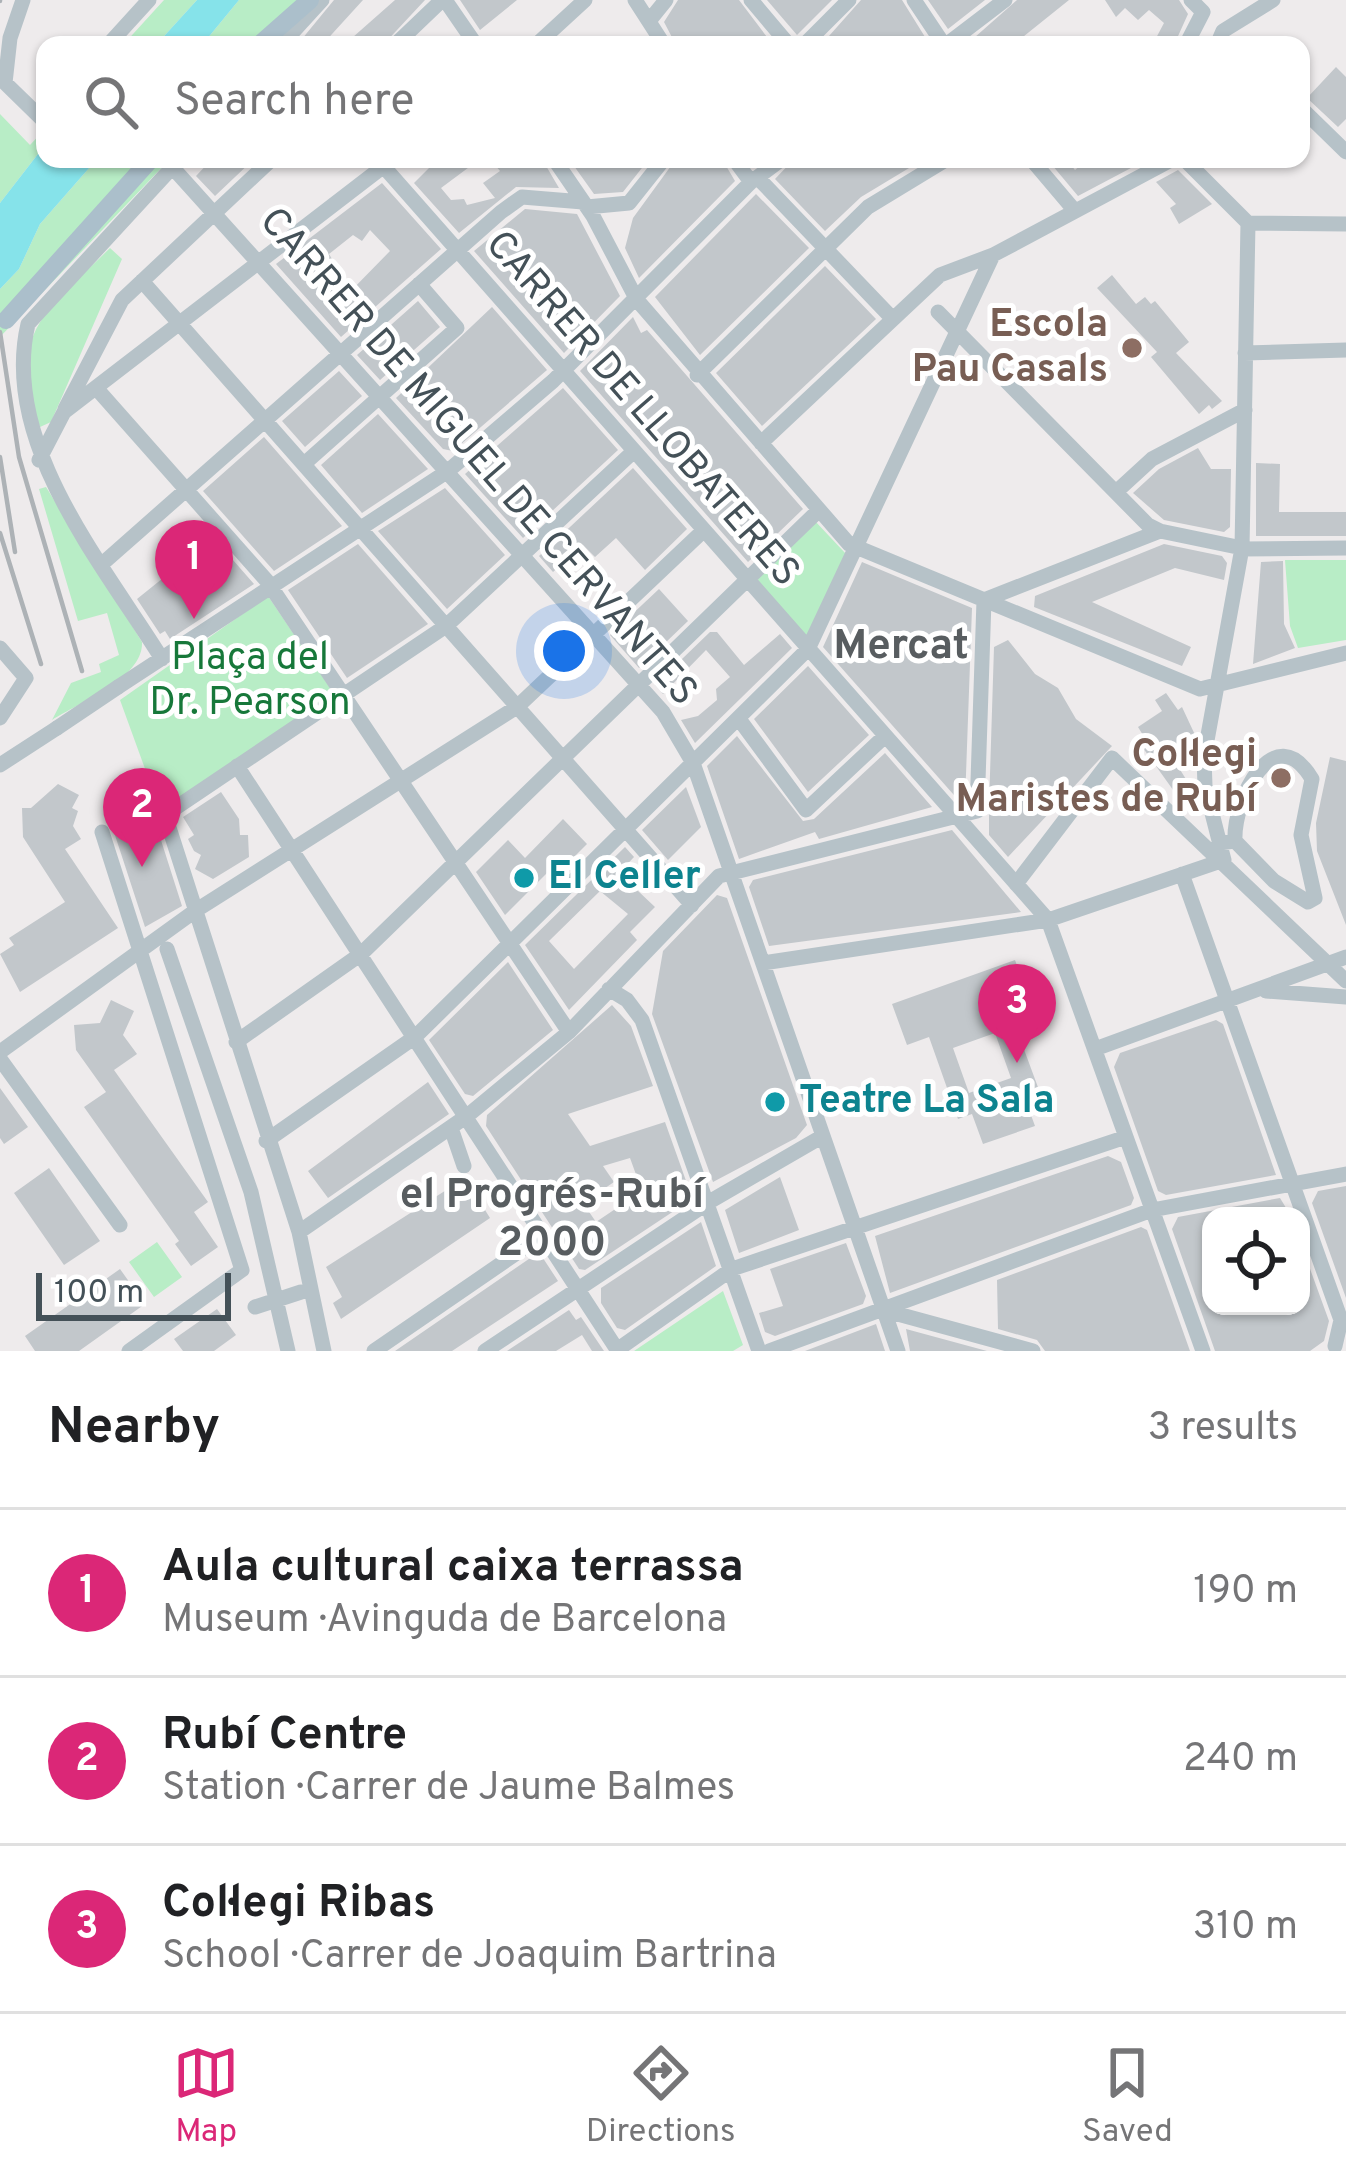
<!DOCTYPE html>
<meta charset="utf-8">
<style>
body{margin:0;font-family:Overpass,sans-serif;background:#f6f6f6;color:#202124}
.controls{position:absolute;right:36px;bottom:36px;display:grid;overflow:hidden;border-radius:24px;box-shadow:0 3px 9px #0004}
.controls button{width:108px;height:108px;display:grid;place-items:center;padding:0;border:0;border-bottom:3px solid #e0e0e0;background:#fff;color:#202124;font:60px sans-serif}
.scale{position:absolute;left:36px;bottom:30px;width:195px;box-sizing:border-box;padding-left:12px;border:6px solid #445158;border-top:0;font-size:33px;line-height:42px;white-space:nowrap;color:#445158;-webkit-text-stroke:9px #fff;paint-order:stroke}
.you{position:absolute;left:564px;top:651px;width:42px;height:42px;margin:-30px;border:9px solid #fff;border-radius:50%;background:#1a73e8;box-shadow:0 0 0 18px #1a73e833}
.badge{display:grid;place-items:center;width:78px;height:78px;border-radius:50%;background:#db2777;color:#fff;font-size:39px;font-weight:700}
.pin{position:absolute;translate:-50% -99px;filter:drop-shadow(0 3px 6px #0008)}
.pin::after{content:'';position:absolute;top:63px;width:42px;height:36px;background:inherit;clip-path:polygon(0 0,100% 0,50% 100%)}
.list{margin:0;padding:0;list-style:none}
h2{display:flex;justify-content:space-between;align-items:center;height:156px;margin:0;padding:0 48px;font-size:51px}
h2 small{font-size:39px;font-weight:400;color:#757577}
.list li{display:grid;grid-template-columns:78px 1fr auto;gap:36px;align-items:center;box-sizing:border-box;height:168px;padding:0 48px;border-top:3px solid #e0e0e0}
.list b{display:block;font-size:45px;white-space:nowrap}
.list p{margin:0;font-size:39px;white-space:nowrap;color:#757577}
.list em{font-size:39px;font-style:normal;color:#757577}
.icon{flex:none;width:66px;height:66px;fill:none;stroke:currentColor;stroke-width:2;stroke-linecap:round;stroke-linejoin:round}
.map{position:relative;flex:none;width:1346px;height:1351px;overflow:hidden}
.search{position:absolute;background:#fff;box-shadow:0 3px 9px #0004;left:36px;right:36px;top:36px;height:132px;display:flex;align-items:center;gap:30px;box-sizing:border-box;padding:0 42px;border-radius:24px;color:#757577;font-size:45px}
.sheet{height:660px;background:#fff}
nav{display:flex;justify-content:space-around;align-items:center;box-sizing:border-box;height:168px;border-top:3px solid #e0e0e0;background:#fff;font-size:33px;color:#757577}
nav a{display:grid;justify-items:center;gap:6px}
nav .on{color:#db2777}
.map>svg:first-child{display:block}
.green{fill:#b8edc6}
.water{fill:#86e3ea}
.building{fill:#c2c7cb;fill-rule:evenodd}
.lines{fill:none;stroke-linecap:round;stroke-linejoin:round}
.minor{stroke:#b6c2c8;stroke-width:15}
.major{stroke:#abbfcb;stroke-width:18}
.rail{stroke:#adb2b6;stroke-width:4.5}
.minor-bridge{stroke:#b6c2c8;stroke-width:15}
.education-dot{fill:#8d6e63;stroke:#fff;stroke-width:4.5}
.culture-dot{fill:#0f9aa8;stroke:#fff;stroke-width:4.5}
.labels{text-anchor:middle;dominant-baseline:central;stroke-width:10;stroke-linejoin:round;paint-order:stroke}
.education-label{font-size:39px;font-weight:bold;fill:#785e54;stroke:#fff;text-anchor:end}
.street-label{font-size:39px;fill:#445158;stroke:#fff}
.park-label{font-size:39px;fill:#17783a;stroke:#fff}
.culture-label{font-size:39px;font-weight:bold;fill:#0d838f;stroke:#fff;text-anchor:start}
.neighbourhood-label{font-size:42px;font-weight:bold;fill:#585d60;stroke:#fff}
</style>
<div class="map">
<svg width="1346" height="1351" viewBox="0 0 1346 1351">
<rect width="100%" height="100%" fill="#eeebec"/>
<path class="green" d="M164,0H197L156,45H123Z
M239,0H316L275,45H202Z
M0,114L30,145L45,129V145L0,203Z
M97,159H170L0,337V289L19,269L40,224Z
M110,248L122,259L51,422L40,427C4,332 49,309 110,248Z
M46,487L142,642C144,678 79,703 52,720L71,683L101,672L99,664L119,655L107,613L78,621L39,489Z
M815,521L846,554L807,638L755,579Z
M1285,560H1346V640L1298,648L1290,626Z
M268,596L335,695L160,810L120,700Z
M157,1242L182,1277L154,1297L129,1262Z
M723,1291L743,1345L733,1351H634Z"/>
<path class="water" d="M197,0H239L202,45H156Z
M45,145V159H97L40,224L19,269L0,289V203Z"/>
<path class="building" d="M334,0H363L322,45H297Z
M395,0H425L383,45H344Z
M460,0H517L480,30Z
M678,0H739L773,45H676L664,22Z
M767,0H832L797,35Z
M861,0H902L930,45H821Z
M928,0H985L948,29Z
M1017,0H1069L1013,45H966Z
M1105,0H1179L1188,14L1174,45H1159L1155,40L1164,23L1149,10L1138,20L1125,8L1116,17Z
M1336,67L1346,77V119L1338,127L1307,98Z
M212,159H254L215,196L196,176Z
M438,159H480L441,188L451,200L464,199L467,205L495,198L483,183L500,171L490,159H542L559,188L516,187L459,233L414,183Z
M569,159H649L623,192L594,194Z
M676,159H722L735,181L639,278L625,248L633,218Z
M794,159H924L861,197L825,231L775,179Z
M1047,159H1066L1075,170L1088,159H1148L1078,196Z
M1178,170L1212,204L1179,224L1170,208L1176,204L1156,182Z
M382,183L441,249L341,337L276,264ZM370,230L390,251L343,299L331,278L339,271L329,254L353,235L362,241Z
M756,194L809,248L700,355L655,297Z
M525,209L577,214L620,296L564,353L474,251Z
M825,266L876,319L762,426L716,373Z
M1112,275L1136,304L1145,297L1151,304L1155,301L1189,342L1176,353L1222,401L1212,409L1209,405L1199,414L1151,357L1157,352L1097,288Z
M418,301L440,327L380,380L357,355Z
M492,307L547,370L453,451L443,449L396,398Z
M633,317L641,333L647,330L803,509L748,562L580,371Z
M339,371L362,396L305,447L282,421Z
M563,388L618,450L523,538L465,474Z
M378,414L428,469L362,513L321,465Z
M264,437L342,526L274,571L203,491Z
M1198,448L1211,469H1231L1230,527L1224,532L1164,520L1133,493L1159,469Z
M1256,463L1280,464L1279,512H1346V536H1256Z
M633,468L687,529L645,570L616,538L595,557L583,545L553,572L539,556Z
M445,488L505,555L447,609L378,531Z
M211,535L254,584L170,639L165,631L160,634L137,599L178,566L189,580L203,566L193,551Z
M358,544L428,624L347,678L288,590Z
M1164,544L1222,556L1227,563L1224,580L1175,568L1092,602L1191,647L1182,666L1034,607L1035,596Z
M1283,561L1284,624L1295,648L1253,664L1261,562Z
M862,562L972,608L965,802L961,803L823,647Z
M659,589L688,621L639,668L610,635Z
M710,632H717L744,665L780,634L792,648L695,743L681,720L698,716L717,700L716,689L730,677L706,650L663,694L655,685Z
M1008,640L1035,674L1058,688L1076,719L1112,746L1008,857L989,835V806L994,647Z
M808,666L869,735L808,792L754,719Z
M1166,693L1178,710L1182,707L1196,737L1179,751L1187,763L1179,768L1194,792L1181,801L1143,748L1149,745L1138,727L1162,711L1155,700Z
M737,736L803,821L814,819L885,753L932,807L819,839L815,832L739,859L707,766Z
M1330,757L1346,761V925L1317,851L1316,823Z
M58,784L79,795L72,808L78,811L73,826L81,839L65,849L118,928L20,992L0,954L14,945L9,938L65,902L23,837L22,808H31Z
M686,787L701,827L668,860L642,830Z
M221,792L239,819L240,835H248L249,857L213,879L195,869L201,855L194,851L188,839L194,835L183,817Z
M152,812L182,906L145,927L112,826Z
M563,819L587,844L570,861L565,855L505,915L476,872L508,840L525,858Z
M952,830L1021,912L769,946L749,887L753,880Z
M625,847L634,857L619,873L655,907L630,932L637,940L569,1010L525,945ZM600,891L628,914L574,969L549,941Z
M717,895L727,898L807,1125L796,1138L713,1182L652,1014L663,951Z
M1015,960L1022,979L1001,987L1039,1090L1024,1096L1035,1126L983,1144L972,1114L958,1119L929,1037L907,1045L892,1004ZM995,1033L1011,1078L969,1093L953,1048Z
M508,962L553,1030L473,1096L465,1094L429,1040Z
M111,1000L134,1011L123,1035L137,1054L114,1070L208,1202L194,1212L218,1247L191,1266L175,1244L179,1241L84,1107L106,1092L76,1050L74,1025L100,1023Z
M612,1005L631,1026L653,1086L568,1114L590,1146L665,1122L690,1192L686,1203L585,1270L579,1269L486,1126L487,1115ZM630,1158L642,1191L596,1222L583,1203L614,1182L603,1166Z
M1216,1020L1223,1024L1276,1175L1166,1195L1158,1191L1114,1067L1120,1053Z
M428,1082L449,1114L328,1198L308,1171Z
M0,1088L28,1127L4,1144L0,1138Z
M1108,1156L1121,1162L1134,1198L1131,1205L890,1293L875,1236Z
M49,1168L100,1241L64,1265L14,1193Z
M780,1177L799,1230L739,1253L725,1210Z
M465,1178L490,1218L341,1319L333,1303L342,1297L326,1267Z
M1346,1186V1298L1312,1203L1318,1191Z
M1280,1198L1291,1216H1211V1306H1301V1244L1329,1321L1324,1341L1310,1351H1215L1172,1229L1178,1217Z
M701,1222L716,1266L625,1330L617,1328L601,1303V1288Z
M1141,1227L1147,1230L1190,1351H1045L1037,1340L998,1329L997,1280Z
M846,1243L866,1296L863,1304L775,1336L765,1332L759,1313L783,1306L770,1269Z
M539,1252L558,1281L452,1351H395Z
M120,1269L145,1304L79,1351H35L25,1336Z
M217,1309L236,1335L214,1351H183L174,1339Z
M569,1310L576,1320L581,1317L604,1351H592L582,1335L556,1351H507Z
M876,1324L885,1351H805Z
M906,1329L987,1351H910Z"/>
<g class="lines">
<path class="minor" d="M23,0L10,38L5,83L41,118L45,114
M445,0L476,45
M635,0L664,45
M751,0L789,45
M914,0L944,45
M649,21L666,0
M108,45L149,0
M281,45L322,0
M395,45L442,0
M536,45L585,0
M804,45L849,0
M946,45L1005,0
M1186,45L1203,12L1191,0
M1217,45L1223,31L1273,0
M1301,108L1346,152
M377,159L1048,920L1203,1351
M554,159L593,216L637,300L849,544L1200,689L1346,653
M734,159L751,182
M1031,159L1075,211
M1184,159L1248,223L1242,548L1204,757L1205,786L1224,860
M173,168L663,712L693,763L898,1351
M758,178L890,316
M587,207L629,203L664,159
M1248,223L1346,224
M142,281L692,905
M938,312L1148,525L1160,531
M1245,353L1346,350
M697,375L868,207L947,159
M97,389L267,581L569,1032
M65,409L122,300L272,159
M761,443L940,275L993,255L1173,159
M39,460L64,412L393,159
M304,464L457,328L419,284
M1116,492L1152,459L1245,410
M1242,549L1346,548
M102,564L501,212L522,197L583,202
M984,600L1160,531L1242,548
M0,648L26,678L0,718
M162,659C103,564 0,443 28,324L180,159
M118,687L448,471L553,381L751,182L782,159
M739,719L806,810L885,736
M0,765L57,728
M237,766L618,1351
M102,832L242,1270L129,1351
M1219,843L1235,841L1274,881L1308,902L1315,898L1301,835L1312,779C1274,716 1233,800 1235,841
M1182,874L1341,1320L1335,1346
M1016,884L1112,758L1346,981
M167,949L251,1192L288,1351
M763,963L1048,920L1224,860
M609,989L627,1000L642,1020L759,1351
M1266,991L1346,997
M236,1042L361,954L819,510
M1095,1049L1346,957
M0,1052L195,911L517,707L703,531
M0,1059L120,1225
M451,1128L464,1166
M266,1141L415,1037L808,649L993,255
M299,1232L467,1116L569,1032L719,876L977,811L984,600
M255,1307L301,1292
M883,1310L1033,1351
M617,1350L732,1269L1126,1137
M324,1351L299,1232L165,815L446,626L634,451
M374,1351L543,1235
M485,1351L709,1202L823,1136
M769,1351L1152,1210L1346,1174"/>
<path class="major" d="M259,45L310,0
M6,320L151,159"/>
<path class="rail" d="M0,1V0
M0,332L19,457L82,671
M0,457L15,552
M0,533L41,664"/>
<path class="minor-bridge" d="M57,728L118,687"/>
</g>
<g class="education-dot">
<circle cx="1132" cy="348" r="12"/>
<circle cx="1281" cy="778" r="12"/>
</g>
<g class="culture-dot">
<circle cx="524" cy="878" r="12"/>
<circle cx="775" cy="1102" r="12"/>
</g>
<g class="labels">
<g class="education-label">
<text x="1108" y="326">Escola<tspan x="1108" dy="45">Pau Casals</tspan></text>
<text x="1257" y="756">Col·legi<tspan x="1257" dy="45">Maristes de Rubí</tspan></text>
</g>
<g class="street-label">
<text transform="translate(641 410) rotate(49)">CARRER DE LLOBATERES</text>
<text transform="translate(477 458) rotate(49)">CARRER DE MIGUEL DE CERVANTES</text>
</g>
<g class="park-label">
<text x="250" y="659">Plaça del<tspan x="250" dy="45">Dr. Pearson</tspan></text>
</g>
<g class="culture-label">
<text x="548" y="878">El Celler</text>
<text x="799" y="1102">Teatre La Sala</text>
</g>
<g class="neighbourhood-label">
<text x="901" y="647">Mercat</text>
<text x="552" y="1196">el Progrés-Rubí<tspan x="552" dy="48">2000</tspan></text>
</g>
</g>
</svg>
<div class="controls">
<button><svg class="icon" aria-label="locate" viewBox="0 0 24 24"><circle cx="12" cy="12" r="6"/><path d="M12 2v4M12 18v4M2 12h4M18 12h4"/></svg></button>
</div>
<div class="scale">100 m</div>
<div class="you"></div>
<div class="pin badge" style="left:194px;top:619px">1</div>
<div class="pin badge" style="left:142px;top:867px">2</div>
<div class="pin badge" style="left:1017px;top:1063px">3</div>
<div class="search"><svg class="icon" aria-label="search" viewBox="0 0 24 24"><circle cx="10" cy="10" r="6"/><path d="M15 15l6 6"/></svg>Search here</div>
</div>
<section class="sheet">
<h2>Nearby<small>3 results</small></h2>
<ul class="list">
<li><span class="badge">1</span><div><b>Aula cultural caixa terrassa</b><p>Museum · Avinguda de Barcelona</p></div><em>190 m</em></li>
<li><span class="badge">2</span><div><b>Rubí Centre</b><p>Station · Carrer de Jaume Balmes</p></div><em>240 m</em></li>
<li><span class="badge">3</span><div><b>Col·legi Ribas</b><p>School · Carrer de Joaquim Bartrina</p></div><em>310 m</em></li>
</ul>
</section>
<nav>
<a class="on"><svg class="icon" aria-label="map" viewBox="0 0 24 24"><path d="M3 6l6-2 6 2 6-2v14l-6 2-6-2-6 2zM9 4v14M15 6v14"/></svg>Map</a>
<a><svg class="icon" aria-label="directions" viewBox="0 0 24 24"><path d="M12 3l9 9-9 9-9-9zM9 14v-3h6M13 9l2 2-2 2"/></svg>Directions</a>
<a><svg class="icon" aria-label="saved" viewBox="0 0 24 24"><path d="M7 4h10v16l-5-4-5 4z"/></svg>Saved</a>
</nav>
